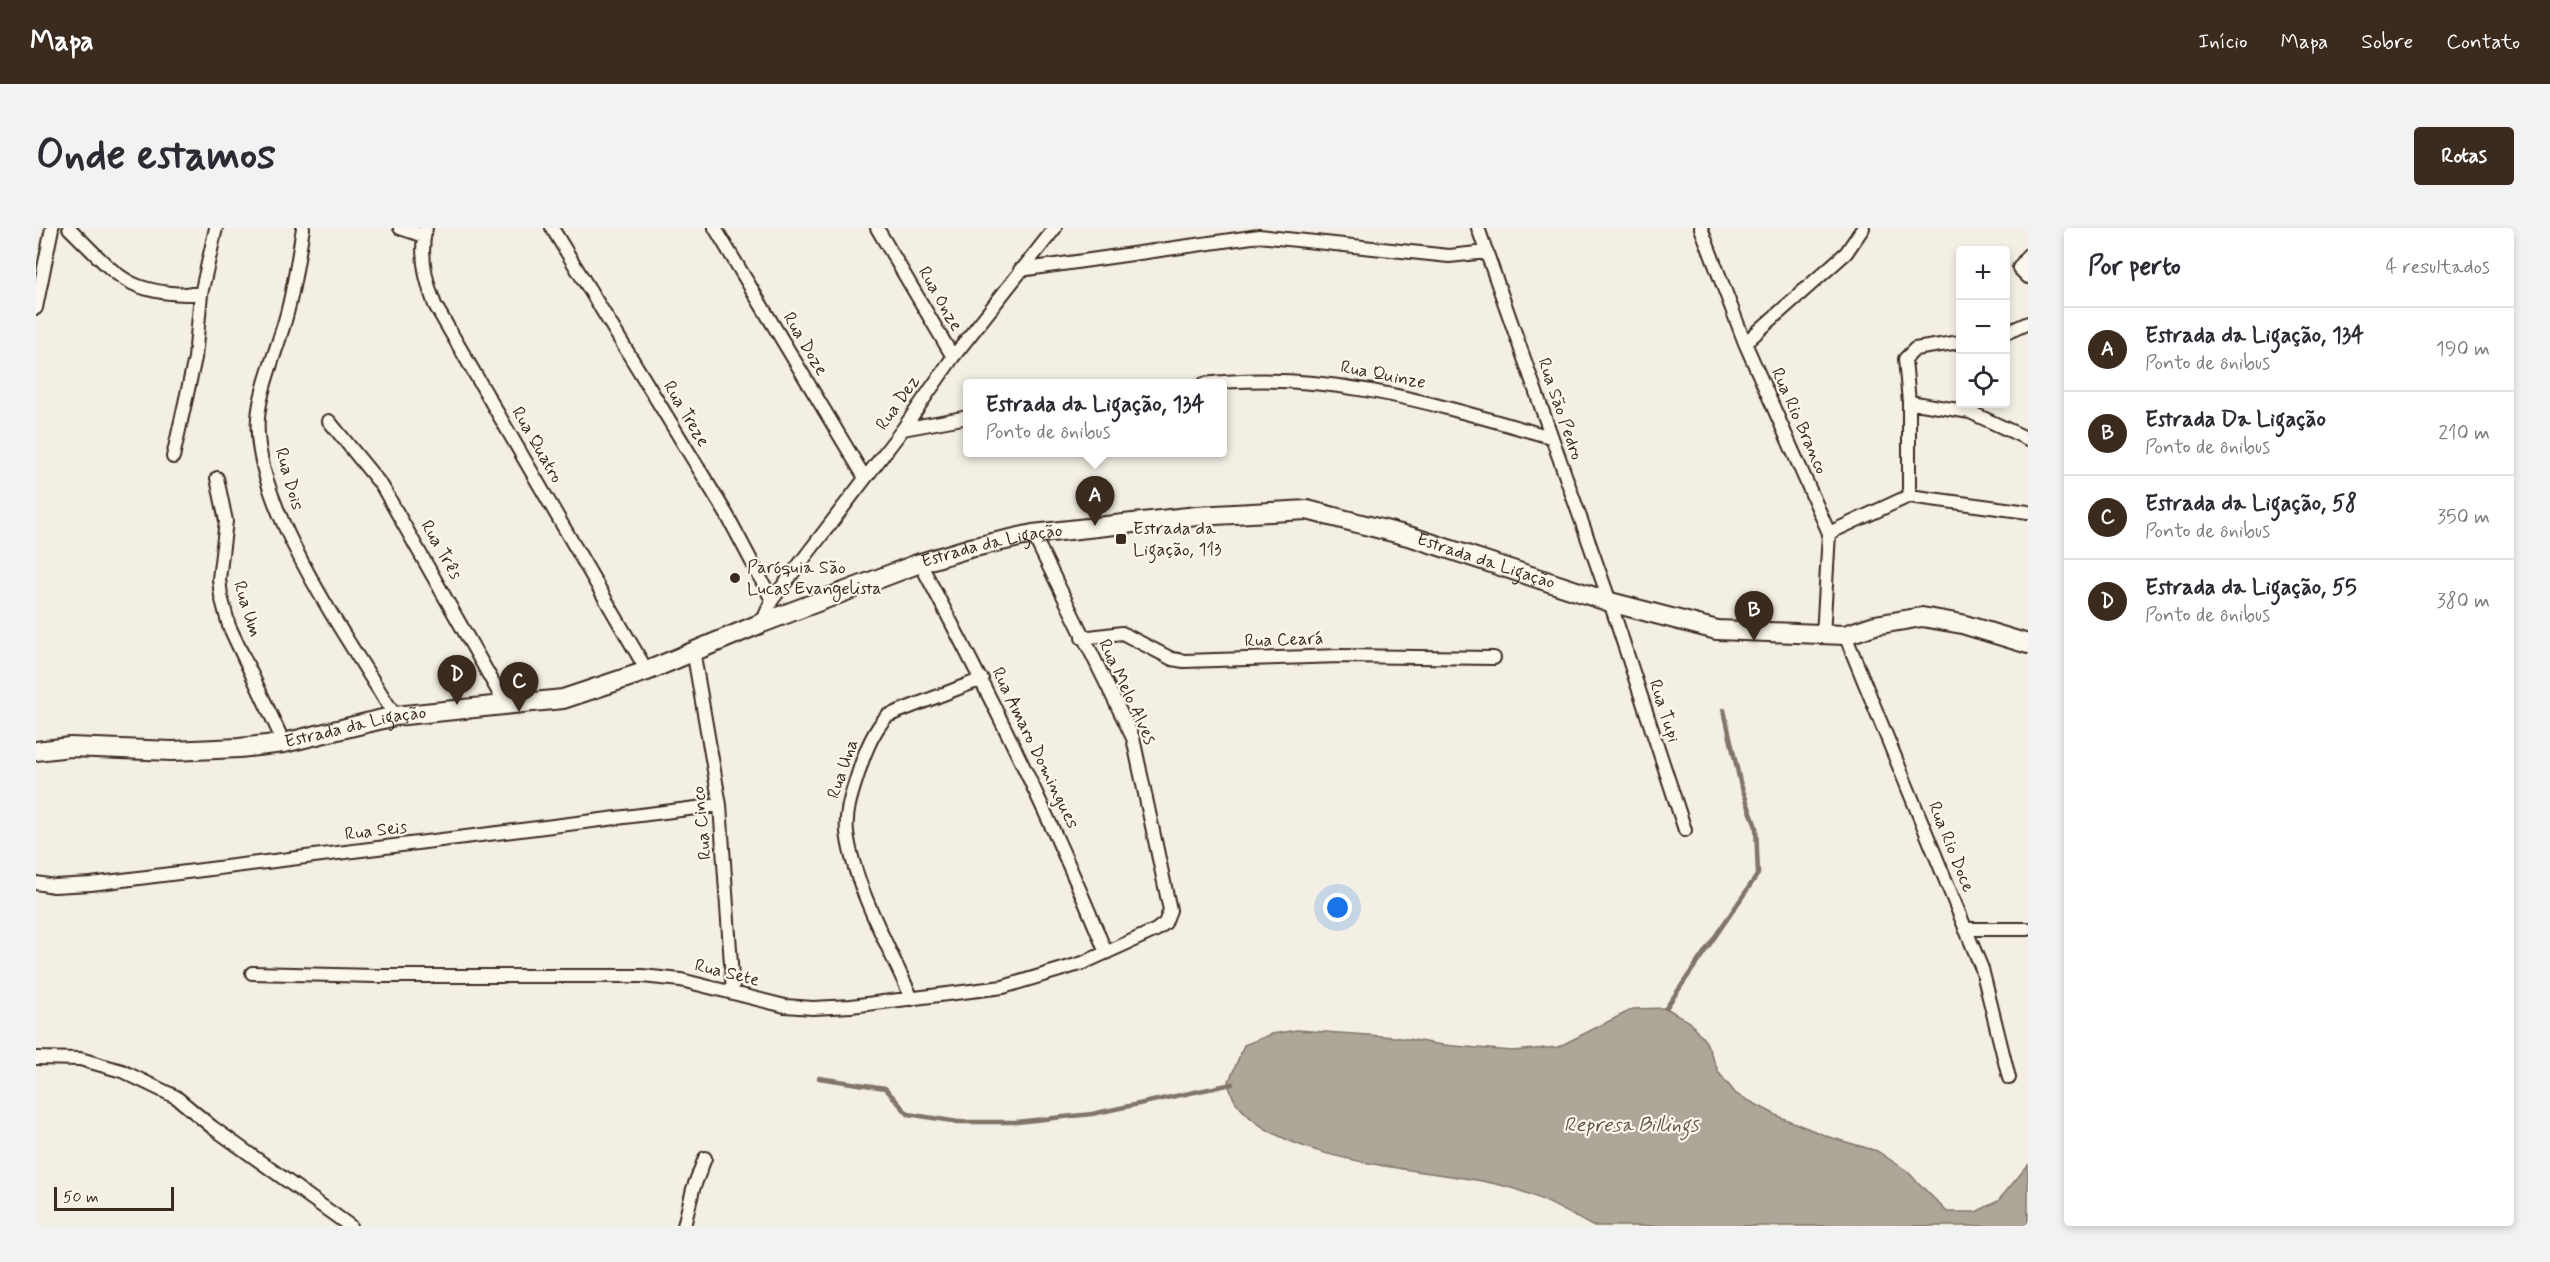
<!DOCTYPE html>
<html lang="pt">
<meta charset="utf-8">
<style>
body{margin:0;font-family:Mynerve,sans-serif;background:#f2f2f3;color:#2b2b33}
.controls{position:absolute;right:18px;top:18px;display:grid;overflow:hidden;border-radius:6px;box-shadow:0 3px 9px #0003}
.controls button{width:54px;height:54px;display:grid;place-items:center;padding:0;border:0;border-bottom:2px solid #e1e1e2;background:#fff;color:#2b2b33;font:30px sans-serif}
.scale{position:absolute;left:18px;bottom:15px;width:120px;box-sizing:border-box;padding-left:6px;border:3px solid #3b2a1e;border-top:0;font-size:16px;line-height:21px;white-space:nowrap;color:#3b2a1e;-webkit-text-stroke:4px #fbf7ec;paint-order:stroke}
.you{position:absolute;left:1302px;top:680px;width:21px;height:21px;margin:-15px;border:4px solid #fff;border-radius:50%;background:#1a73e8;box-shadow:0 0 0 9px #1a73e833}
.badge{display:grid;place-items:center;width:39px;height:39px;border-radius:50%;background:#3b2a1e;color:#fff;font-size:20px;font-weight:700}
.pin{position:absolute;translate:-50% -50px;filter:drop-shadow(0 2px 3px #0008)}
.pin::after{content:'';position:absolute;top:32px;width:21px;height:18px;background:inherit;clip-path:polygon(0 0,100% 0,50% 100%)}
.popup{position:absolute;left:927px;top:151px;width:264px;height:78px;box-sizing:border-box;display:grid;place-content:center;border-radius:6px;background:#fff;filter:drop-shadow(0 2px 4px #0005);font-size:20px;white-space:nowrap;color:#7c7c81}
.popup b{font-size:22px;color:#2b2b33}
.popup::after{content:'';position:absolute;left:50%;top:100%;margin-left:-12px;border:12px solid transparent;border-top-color:#fff}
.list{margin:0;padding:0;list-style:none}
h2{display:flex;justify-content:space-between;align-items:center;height:78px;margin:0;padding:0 24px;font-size:26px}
h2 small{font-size:20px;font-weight:400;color:#7c7c81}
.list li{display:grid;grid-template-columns:39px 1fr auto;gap:18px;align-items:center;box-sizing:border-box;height:84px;padding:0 24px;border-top:2px solid #e1e1e2}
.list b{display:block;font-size:22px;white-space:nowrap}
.list p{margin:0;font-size:20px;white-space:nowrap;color:#7c7c81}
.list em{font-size:20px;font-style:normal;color:#7c7c81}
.icon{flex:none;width:33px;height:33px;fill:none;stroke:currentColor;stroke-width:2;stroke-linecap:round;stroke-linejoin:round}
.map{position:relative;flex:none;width:1992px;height:998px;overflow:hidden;border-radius:6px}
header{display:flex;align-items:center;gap:36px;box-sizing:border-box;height:84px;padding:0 30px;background:#3b2a1e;color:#fff}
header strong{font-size:28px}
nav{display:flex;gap:33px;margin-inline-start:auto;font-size:21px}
.intro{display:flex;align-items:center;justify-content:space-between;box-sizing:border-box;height:144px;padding:0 36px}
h1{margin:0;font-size:42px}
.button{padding:15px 27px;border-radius:6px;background:#3b2a1e;color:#fff;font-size:21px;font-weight:700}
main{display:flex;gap:36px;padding:0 36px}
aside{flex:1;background:#fff;border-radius:6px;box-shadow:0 3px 9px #0003}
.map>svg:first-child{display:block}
.water{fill:#afa69a;stroke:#817468;stroke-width:1.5}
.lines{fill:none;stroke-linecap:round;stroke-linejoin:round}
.stream{stroke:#817468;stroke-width:4.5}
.street-casing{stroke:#3b2a1e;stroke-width:16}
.secondary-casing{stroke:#3b2a1e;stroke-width:22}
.street{stroke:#fbf7ec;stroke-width:12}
.secondary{stroke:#fbf7ec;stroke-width:18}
.poi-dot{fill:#3b2a1e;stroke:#fbf7ec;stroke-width:2}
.labels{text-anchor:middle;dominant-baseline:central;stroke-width:4.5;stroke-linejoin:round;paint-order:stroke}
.street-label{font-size:18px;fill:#3b2a1e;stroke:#fbf7ec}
.poi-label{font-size:18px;fill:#3b2a1e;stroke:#fbf7ec;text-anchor:start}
.water-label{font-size:20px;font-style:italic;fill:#645549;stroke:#fbf7ec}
</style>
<header>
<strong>Mapa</strong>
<nav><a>Início</a><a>Mapa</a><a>Sobre</a><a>Contato</a></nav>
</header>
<div class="intro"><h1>Onde estamos</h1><a class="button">Rotas</a></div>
<main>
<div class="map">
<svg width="1992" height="998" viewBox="0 0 1992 998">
<rect width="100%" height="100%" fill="#f3efe4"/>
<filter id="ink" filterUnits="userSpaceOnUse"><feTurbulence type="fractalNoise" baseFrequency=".0167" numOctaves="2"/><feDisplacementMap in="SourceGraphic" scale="12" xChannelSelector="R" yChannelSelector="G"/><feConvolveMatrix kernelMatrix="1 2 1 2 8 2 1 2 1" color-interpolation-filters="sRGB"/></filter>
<g filter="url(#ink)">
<path class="water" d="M1630,780L1654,794L1670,814L1683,845L1700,866L1744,889L1793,909L1841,923L1871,943L1911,984H1940L1962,973L1992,937V998H1556C1524,980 1496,964 1460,956C1388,940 1249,937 1202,877C1197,872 1195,863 1192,856L1208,817L1236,806L1261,802L1359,809L1407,817L1476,823L1522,819L1597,781Z"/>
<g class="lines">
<path class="stream" d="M1630,780L1722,646L1720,599L1704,554L1688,482
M783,850L849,860L872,886L922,894H980L1056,886L1196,856"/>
<defs>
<path id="street" d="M33,0C83,49 90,67 165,66L180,0
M267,0C262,30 258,61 250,89C242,119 224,161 222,190C215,276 315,415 359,488
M364,0L388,8
M390,0C383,25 390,54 399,77L611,443
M516,0L691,287L736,372L726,395
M679,0L829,250
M841,0L917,129
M1442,0L1574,374L1649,602
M1665,0L1709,115L1793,305L1787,408
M1992,27L1983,40L1992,49
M984,42L1223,8L1413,28L1451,24
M0,80L16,0
M1970,105L1992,95
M1709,115L1810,25L1827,0
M1168,156C1288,141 1400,176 1514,209
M1873,174L1934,184L1992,211
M293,193L346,258L471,479
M867,201L932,189
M137,229L159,130L165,66
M181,250L190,293L183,351L185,368L193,398L248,515
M1873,268V174L1869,131L1879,121L1924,114
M1793,305L1873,268L1992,284
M884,335C952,463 1016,591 1070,725
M736,372L867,201L917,129L1019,0
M1809,407L1946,741L1973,850
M1046,410L1086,405L1136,431L1148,433L1304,428L1458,430
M657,422L684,577L697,765
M0,655L18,658L55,656L684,577
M1929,701H1992
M216,745L339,748H606L645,752L749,778L777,780L815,778L967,759L1047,735L1120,702L1129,695L1134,682L1097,510L997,306
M876,771C855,723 817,656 811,604C809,584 816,565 822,546C828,526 837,503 851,488L946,451
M0,830L44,831L86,843L140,869L176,899L314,998
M648,998L657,961L669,930"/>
<g id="secondary">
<path id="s1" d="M0,523L34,519L136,523L203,520L248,515L359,488L527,471L611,443L726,395L884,335L934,320L997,306L1161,288L1271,282L1376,309L1574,374L1681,402L1809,407L1839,397L1886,389L1926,396L1992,416"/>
</g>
</defs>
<use href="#street" class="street-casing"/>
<use href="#secondary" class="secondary-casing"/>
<use href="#street" class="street"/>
<use href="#secondary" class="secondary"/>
</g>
</g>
<g class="poi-dot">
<rect x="1079" y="305" width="12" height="12" rx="3"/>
<circle cx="699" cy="350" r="6"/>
</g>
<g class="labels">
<g class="street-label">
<text transform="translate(904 71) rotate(60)">Rua Onze</text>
<text transform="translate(769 116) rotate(59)">Rua Doze</text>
<text transform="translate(1347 147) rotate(11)">Rua Quinze</text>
<text transform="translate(862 175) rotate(-55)">Rua Dez</text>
<text transform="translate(1524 181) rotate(71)">Rua São Pedro</text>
<text transform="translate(650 186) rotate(59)">Rua Treze</text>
<text transform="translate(1763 193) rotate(66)">Rua Rio Branco</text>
<text transform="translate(501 217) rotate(60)">Rua Quatro</text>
<text transform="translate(253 251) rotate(74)">Rua Dois</text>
<text stroke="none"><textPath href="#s1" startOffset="988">Estrada da Ligação</textPath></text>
<text transform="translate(405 322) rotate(60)">Rua Três</text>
<text stroke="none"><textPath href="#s1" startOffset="1492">Estrada da Ligação</textPath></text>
<text transform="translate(211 381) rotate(73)">Rua Um</text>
<text transform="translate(1248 412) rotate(-2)">Rua Ceará</text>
<text transform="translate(1091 464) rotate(65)">Rua Melo Alves</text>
<text transform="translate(1628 483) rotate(72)">Rua Tupi</text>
<text stroke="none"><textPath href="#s1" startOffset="322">Estrada da Ligação</textPath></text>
<text transform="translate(999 520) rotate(64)">Rua Amaro Domingues</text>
<text transform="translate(807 541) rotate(-71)">Rua Una</text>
<text transform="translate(666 595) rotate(-96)">Rua Cinco</text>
<text transform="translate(340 603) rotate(-7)">Rua Seis</text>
<text transform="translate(1915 619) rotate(68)">Rua Rio Doce</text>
<text transform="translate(691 745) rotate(14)">Rua Sete</text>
</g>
<g class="poi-label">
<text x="1097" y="301">Estrada da<tspan x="1097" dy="21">Ligação, 113</tspan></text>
<text x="711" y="340">Paróquia São<tspan x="711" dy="21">Lucas Evangelista</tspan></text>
</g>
<g class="water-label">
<text x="1595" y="897">Represa Billings</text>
</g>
</g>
</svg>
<div class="controls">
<button>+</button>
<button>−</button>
<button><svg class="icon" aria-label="locate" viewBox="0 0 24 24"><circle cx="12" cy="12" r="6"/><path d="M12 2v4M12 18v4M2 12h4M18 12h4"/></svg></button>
</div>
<div class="scale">50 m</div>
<div class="you"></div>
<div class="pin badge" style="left:1059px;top:298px">A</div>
<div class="popup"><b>Estrada da Ligação, 134</b>Ponto de ônibus</div>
<div class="pin badge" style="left:1718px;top:413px">B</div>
<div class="pin badge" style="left:483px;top:484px">C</div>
<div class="pin badge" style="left:421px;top:477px">D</div>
</div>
<aside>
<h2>Por perto<small>4 resultados</small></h2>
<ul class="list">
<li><span class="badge">A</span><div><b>Estrada da Ligação, 134</b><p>Ponto de ônibus</p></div><em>190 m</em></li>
<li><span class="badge">B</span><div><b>Estrada Da Ligação</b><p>Ponto de ônibus</p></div><em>210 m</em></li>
<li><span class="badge">C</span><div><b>Estrada da Ligação, 58</b><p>Ponto de ônibus</p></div><em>350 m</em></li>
<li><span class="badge">D</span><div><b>Estrada da Ligação, 55</b><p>Ponto de ônibus</p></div><em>380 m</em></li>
</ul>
</aside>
</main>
